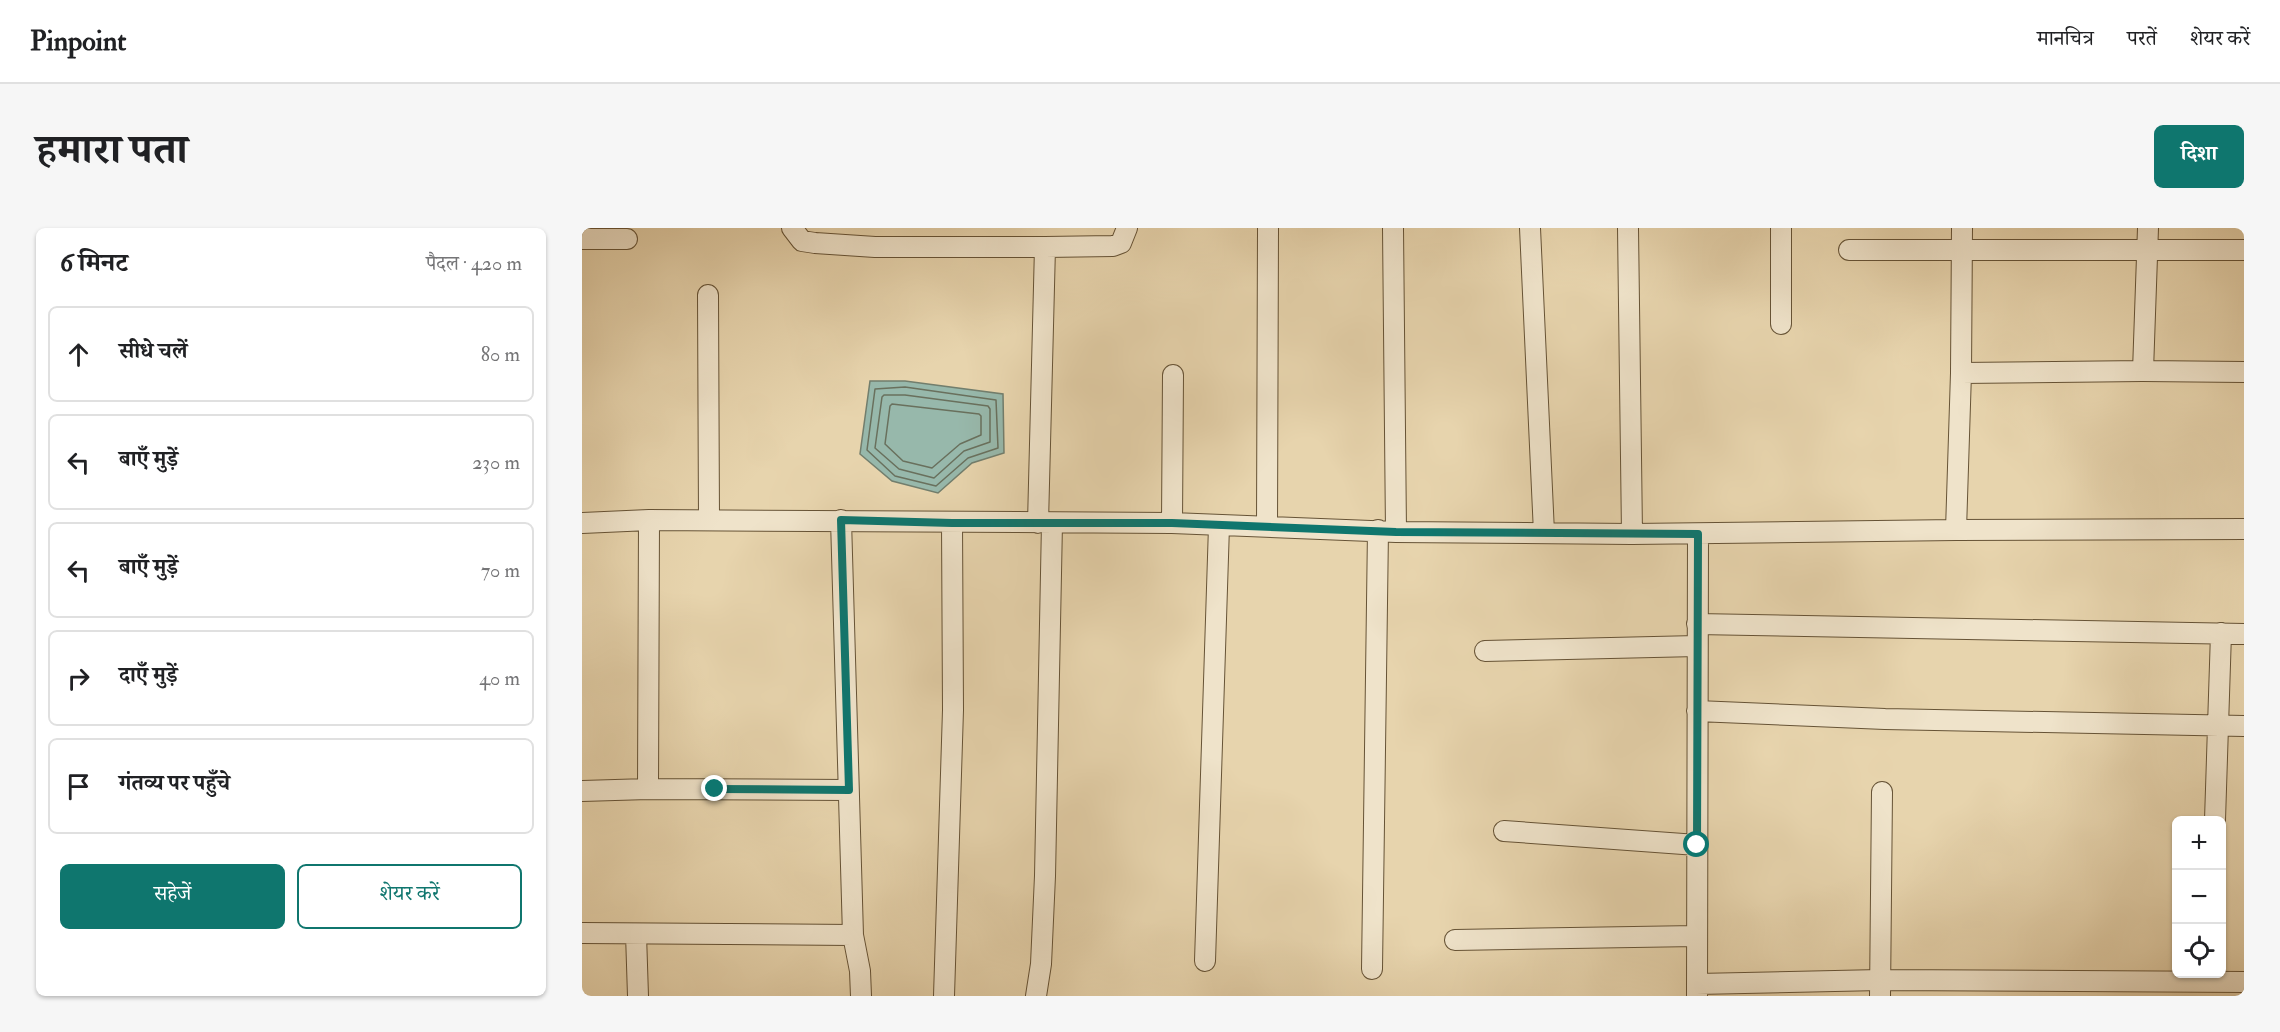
<!DOCTYPE html>
<html lang="hi">
<meta charset="utf-8">
<style>
body{margin:0;font-family:"IM FELL Double Pica","Noto Serif Devanagari",serif;background:#f6f6f6;color:#202124}
.controls{position:absolute;right:18px;bottom:18px;display:grid;overflow:hidden;border-radius:9px;box-shadow:0 2px 4px #0004}
.controls button{width:54px;height:54px;display:grid;place-items:center;padding:0;border:0;border-bottom:2px solid #e0e0e0;background:#fff;color:#202124;font:30px sans-serif}
.stop{position:absolute;width:18px;height:18px;margin:-14px;border:4px solid #0f766e;border-radius:50%;background:#fff}
.stop.end{background:#0f766e;border-color:#fff;box-shadow:0 2px 6px #0008}
.list{margin:0;padding:0;list-style:none}
h2{display:flex;justify-content:space-between;align-items:center;height:78px;margin:0;padding:0 24px;font-size:26px}
h2 small{font-size:20px;font-weight:400;color:#757577}
.list li{display:grid;grid-template-columns:39px 1fr auto;gap:18px;align-items:center;box-sizing:border-box;height:96px;margin:0 12px 12px;padding:0 12px;border:2px solid #e0e0e0;border-radius:9px}
.list b{display:block;font-size:22px;white-space:nowrap}
.list em{font-size:20px;font-style:normal;color:#757577}
.actions{display:flex;gap:12px;padding:18px 24px}
.actions a{flex:1;padding:14px 0;border:2px solid #0f766e;border-radius:9px;text-align:center;font-size:21px;color:#0f766e}
.actions .main{background:#0f766e;color:#fff}
.icon{flex:none;width:33px;height:33px;fill:none;stroke:currentColor;stroke-width:2;stroke-linecap:round;stroke-linejoin:round}
.map{position:relative;flex:none;width:1662px;height:768px;overflow:hidden;border-radius:9px}
header{display:flex;align-items:center;gap:36px;box-sizing:border-box;height:84px;padding:0 30px;background:#fff;border-bottom:2px solid #e0e0e0}
header strong{font-size:28px}
nav{display:flex;gap:33px;margin-inline-start:auto;font-size:21px}
.intro{display:flex;align-items:center;justify-content:space-between;box-sizing:border-box;height:144px;padding:0 36px}
h1{margin:0;font-size:42px}
.button{padding:15px 27px;border-radius:9px;background:#0f766e;color:#fff;font-size:21px;font-weight:700}
main{display:flex;gap:36px;padding:0 36px}
aside{flex:1;background:#fff;border-radius:9px;box-shadow:0 2px 4px #0004}
.map>svg:first-child{display:block}
.water{fill:#97b8ab;stroke:#727e6d;stroke-width:1.5}
.lines{fill:none;stroke-linecap:round;stroke-linejoin:round}
.shore{stroke:#69705d;stroke-width:1.5}
.minor-casing{stroke:#665336;stroke-width:22}
.minor{stroke:#efe3ca;stroke-width:20}
.route{stroke:#0f766e;stroke-width:8}
</style>
<header>
<strong>Pinpoint</strong>
<nav><a>मानचित्र</a><a>परतें</a><a>शेयर करें</a></nav>
</header>
<div class="intro"><h1>हमारा पता</h1><a class="button">दिशा</a></div>
<main>
<aside>
<h2>6 मिनट<small>पैदल · 420 m</small></h2>
<ul class="list">
<li><svg class="icon" aria-label="ahead" viewBox="0 0 24 24"><path d="M12 20V5M6 11l6-6 6 6"/></svg><div><b>सीधे चलें</b></div><em>80 m</em></li>
<li><svg class="icon" aria-label="left" viewBox="0 0 24 24"><path d="M17 20v-9H6M10 6l-5 5 5 5"/></svg><div><b>बाएँ मुड़ें</b></div><em>230 m</em></li>
<li><svg class="icon" aria-label="left" viewBox="0 0 24 24"><path d="M17 20v-9H6M10 6l-5 5 5 5"/></svg><div><b>बाएँ मुड़ें</b></div><em>70 m</em></li>
<li><svg class="icon" aria-label="right" viewBox="0 0 24 24"><path d="M7 20v-9h11M14 6l5 5-5 5"/></svg><div><b>दाएँ मुड़ें</b></div><em>40 m</em></li>
<li><svg class="icon" aria-label="arrive" viewBox="0 0 24 24"><path d="M6 21V4h12l-3 4 3 4H6"/></svg><div><b>गंतव्य पर पहुँचे</b></div></li>
</ul>
<div class="actions"><a class="main">सहेजें</a><a>शेयर करें</a></div>
</aside>
<div class="map">
<svg width="1662" height="768" viewBox="0 0 1662 768">
<rect width="100%" height="100%" fill="#e7d4ad"/>
<filter id="stains"><feTurbulence type="fractalNoise" baseFrequency=".00333" numOctaves="4"/><feColorMatrix values="0 0 0 0 .2 0 0 0 0 .09 0 0 0 0 .02 0 0 0 .5 -.17"/></filter>
<radialGradient id="worn" r=".72"><stop offset=".6" stop-color="#630" stop-opacity="0"/><stop offset="1" stop-color="#630" stop-opacity=".3"/></radialGradient>
<path class="water" d="M288,153H323L421,166L422,225L390,235L356,265L310,253L278,226Z"/>
<g class="lines">
<path class="shore" d="M323,159L414,172L416,220L386,230L354,258L313,248L285,222L293,161Z
M302,167H323L406,178L408,181V214L382,223L352,250L317,241L293,220L300,169Z
M310,176L397,186L399,188V207L378,216L350,240L321,233L303,216L308,178Z"/>
<defs>
<path id="minor" d="M210,0L220,13L233,15L293,19H463
M811,0L814,304
M948,0L962,305
M1046,0L1050,306
M0,11H45
M1267,22H1662
M126,67L127,292
M1199,96V0
M1561,143L1566,0
M1379,145L1561,143L1662,144
M259,292L271,707L278,743L279,768
M0,295L67,292L590,295L814,304L1050,306L1374,302L1662,301
M456,295L463,19L531,18L539,15L545,0
M590,295L591,147
M685,298L686,0
M1374,302L1379,145L1380,0
M1115,396L1662,406
M903,423L1115,418
M1115,483L1303,491L1662,498
M66,561L67,292
M0,563L66,561L266,562
M1633,592L1639,405
M922,603L1115,617
M0,705L271,707
M54,706L56,768
M873,712L1114,708
M623,733L637,298
M790,741L796,302
M1115,756L1298,752L1662,754
M362,768L371,482L370,295
M454,768L459,736L463,648L470,295
M1115,768L1116,306
M1298,768L1300,564"/>
</defs>
<use href="#minor" class="minor-casing"/>
<use href="#minor" class="minor"/>
</g>
<g class="lines">
<path class="route" d="M133,561L267,562L259,292L370,295H590L814,304L1116,306L1115,617"/>
</g>
<rect width="100%" height="100%" filter="url(#stains)"/>
<rect width="100%" height="100%" fill="url(#worn)"/>
</svg>
<div class="controls">
<button>+</button>
<button>−</button>
<button><svg class="icon" aria-label="locate" viewBox="0 0 24 24"><circle cx="12" cy="12" r="6"/><path d="M12 2v4M12 18v4M2 12h4M18 12h4"/></svg></button>
</div>
<div class="stop" style="left:1115px;top:617px"></div>
<div class="stop end" style="left:133px;top:561px"></div>
</div>
</main>
